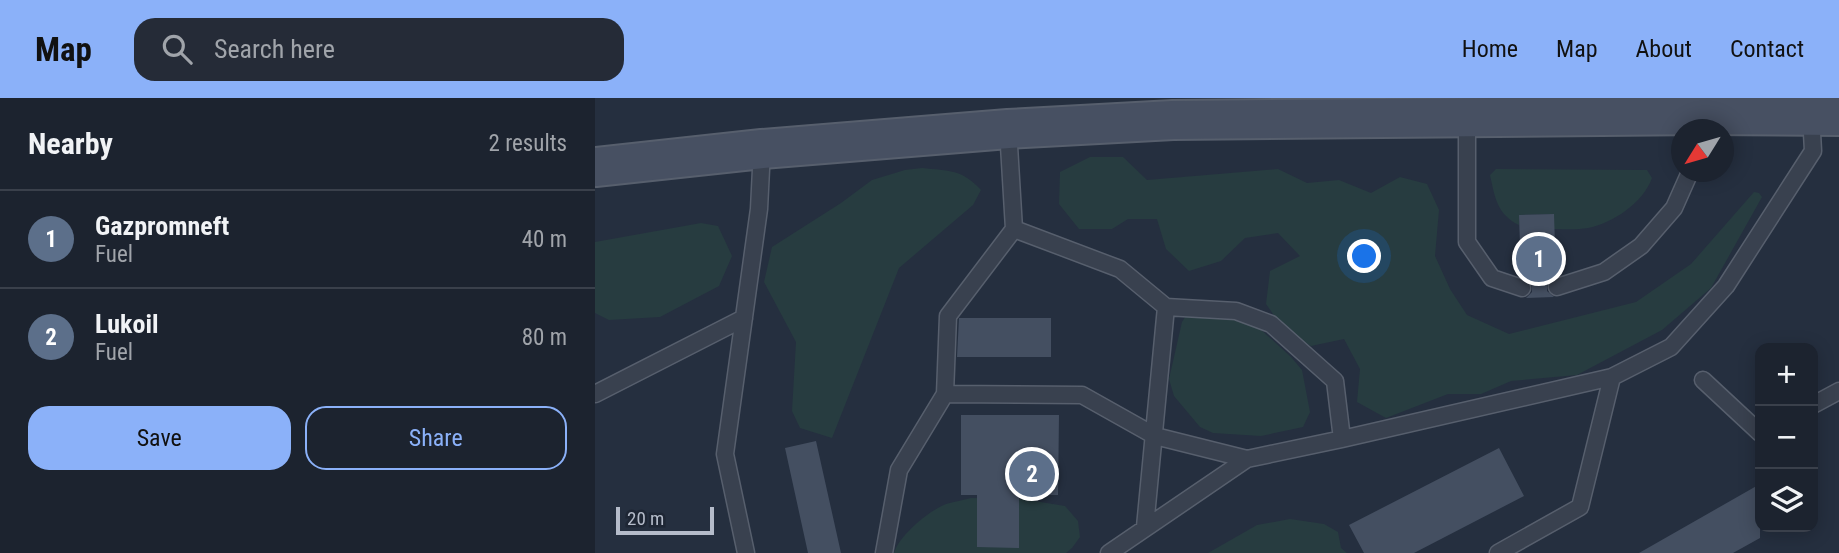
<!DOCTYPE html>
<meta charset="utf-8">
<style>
body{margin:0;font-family:"Roboto Condensed",sans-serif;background:#252b37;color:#f1f3f6}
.controls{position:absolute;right:21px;bottom:21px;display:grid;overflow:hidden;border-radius:14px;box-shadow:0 4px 18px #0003}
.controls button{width:63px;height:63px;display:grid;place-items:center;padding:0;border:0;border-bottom:2px solid #3a404b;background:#1c232f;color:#f1f3f6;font:35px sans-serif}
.compass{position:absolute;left:1076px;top:21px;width:63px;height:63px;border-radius:50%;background:#1c232f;box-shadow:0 4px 18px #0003;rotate:233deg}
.scale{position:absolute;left:21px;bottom:18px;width:98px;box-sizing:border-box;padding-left:7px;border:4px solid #b5bcca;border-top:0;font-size:19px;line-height:24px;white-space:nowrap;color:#b5bcca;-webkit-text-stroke:5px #1e2634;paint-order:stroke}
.you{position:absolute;left:770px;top:159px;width:24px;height:24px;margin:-18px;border:5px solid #fff;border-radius:50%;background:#1a73e8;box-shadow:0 0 0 10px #1a73e833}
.badge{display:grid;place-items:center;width:46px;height:46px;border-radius:50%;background:#8bb1f9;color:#fff;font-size:23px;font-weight:700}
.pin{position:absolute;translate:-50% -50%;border:4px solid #fff;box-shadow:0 2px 7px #0006}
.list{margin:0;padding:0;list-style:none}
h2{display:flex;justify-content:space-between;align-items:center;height:91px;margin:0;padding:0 28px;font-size:30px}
h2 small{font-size:23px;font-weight:400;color:#a0a4aa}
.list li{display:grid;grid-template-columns:46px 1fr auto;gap:21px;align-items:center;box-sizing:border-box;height:98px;padding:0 28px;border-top:2px solid #3a404b}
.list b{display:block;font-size:26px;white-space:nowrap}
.list p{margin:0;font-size:23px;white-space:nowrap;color:#a0a4aa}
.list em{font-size:23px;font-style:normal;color:#a0a4aa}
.actions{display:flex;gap:14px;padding:21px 28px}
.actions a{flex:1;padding:16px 0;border:2px solid #8bb1f9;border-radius:21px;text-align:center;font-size:24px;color:#8bb1f9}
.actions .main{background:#8bb1f9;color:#111}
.icon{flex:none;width:38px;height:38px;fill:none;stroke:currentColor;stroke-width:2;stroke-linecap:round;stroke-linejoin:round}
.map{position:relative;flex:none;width:1244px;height:455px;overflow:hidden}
header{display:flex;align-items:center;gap:42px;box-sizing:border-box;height:98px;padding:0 35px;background:#8bb1f9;color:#111}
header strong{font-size:33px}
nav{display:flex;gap:38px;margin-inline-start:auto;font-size:24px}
.search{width:490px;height:63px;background:#252b37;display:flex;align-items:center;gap:18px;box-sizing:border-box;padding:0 24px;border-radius:21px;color:#a0a4aa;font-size:26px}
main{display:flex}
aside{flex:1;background:#1c232f}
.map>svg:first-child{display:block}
.green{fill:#273c40}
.building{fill:#444f61}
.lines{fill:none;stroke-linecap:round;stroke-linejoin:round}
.lane-casing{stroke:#575f6d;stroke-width:19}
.secondary-casing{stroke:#575f6d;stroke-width:42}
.lane{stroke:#39414f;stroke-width:16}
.secondary{stroke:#475062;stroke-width:38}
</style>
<header>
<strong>Map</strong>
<div class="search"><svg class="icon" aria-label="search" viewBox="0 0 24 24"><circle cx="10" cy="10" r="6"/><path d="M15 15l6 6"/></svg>Search here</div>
<nav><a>Home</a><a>Map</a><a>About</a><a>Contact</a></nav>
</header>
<main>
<aside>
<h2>Nearby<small>2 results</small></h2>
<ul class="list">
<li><span class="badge" style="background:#5c6f8a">1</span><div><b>Gazpromneft</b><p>Fuel</p></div><em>40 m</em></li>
<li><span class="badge" style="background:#5c6f8a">2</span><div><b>Lukoil</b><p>Fuel</p></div><em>80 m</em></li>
</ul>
<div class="actions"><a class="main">Save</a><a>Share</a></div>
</aside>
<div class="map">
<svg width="1244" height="455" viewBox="0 0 1244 455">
<rect width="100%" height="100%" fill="#252f3f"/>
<path class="green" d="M495,59H528L552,82L683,71L712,85L744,82L776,95L805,79L832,86L844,112L840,158L855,191L872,217L914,236L1041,204L1096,166L1159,94L1164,95L1167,99L1116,190L1067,232L982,277L916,283L886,296H853L791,320L762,304L765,271L749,241L716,248L688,230L671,206L675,173L705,158L683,135L650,140L626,163L594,173L571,151L562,121H533L517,131H484L464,106L465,74Z
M327,70C354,73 367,71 386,92L378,107L304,170L237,340L205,330L197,313L201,244L169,184L177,149L246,105L277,82L310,72Z
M901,71L1052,72L1057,80C1048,105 1018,125 993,130C982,132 970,131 959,131L958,116L924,117V127C902,116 900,100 895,77Z
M106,125L123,128L137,158L124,188L65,219L14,222L0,215V144Z
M595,211L651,218L696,259L707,272L715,314L708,329L666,338L618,335L605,329L579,298L574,281L587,224Z
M376,400L427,401L470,408L483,423L485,439L477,450L471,455H299C304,439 328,418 343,410C352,404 366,403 376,400Z
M695,421L729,426L743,434L746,450L752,455H613L662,427Z"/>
<path class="building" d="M959,116L961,178L955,181L952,187V193L959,199L931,200L937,194V189L934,183L926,179L924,117Z
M364,220H456V259H362Z
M366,317H464L463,397H424V450L382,449V397H366Z
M221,343L246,455H213L190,350Z
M904,350L929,398L819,455H769L754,427Z
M1165,386V440L1138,455H1044Z"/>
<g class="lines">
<defs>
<path id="lane" d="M872,19V144L897,180L927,190
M419,131L525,171L571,209L550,429
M962,189L1009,174L1046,148L1079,110L1095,74
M571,209L641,213L676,226L740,283L747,341
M1108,282L1165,335
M0,296L149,220
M350,296L353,218L419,131L413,31
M1218,307L1244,293
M151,455L130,356L164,111L167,51
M289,455L304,372L350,296L487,297L560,338L652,361
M514,455L652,361L747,341L1017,279L1076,249L1131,188L1218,53L1216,17
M903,455L985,409L1017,279"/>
<path id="secondary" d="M0,69L167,51L413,31L578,22L1110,17L1244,18"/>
</defs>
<use href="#lane" class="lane-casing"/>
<use href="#secondary" class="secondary-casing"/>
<use href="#lane" class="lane"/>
<use href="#secondary" class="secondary"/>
</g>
</svg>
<div class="controls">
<button>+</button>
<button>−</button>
<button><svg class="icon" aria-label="layers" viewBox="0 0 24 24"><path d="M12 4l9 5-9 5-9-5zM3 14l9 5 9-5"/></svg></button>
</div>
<svg class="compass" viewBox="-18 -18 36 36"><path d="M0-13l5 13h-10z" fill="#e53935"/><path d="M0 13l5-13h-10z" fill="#a0a4aa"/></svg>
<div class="scale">20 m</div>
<div class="you"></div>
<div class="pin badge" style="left:944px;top:161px;background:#5c6f8a">1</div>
<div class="pin badge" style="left:437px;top:376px;background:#5c6f8a">2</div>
</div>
</main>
